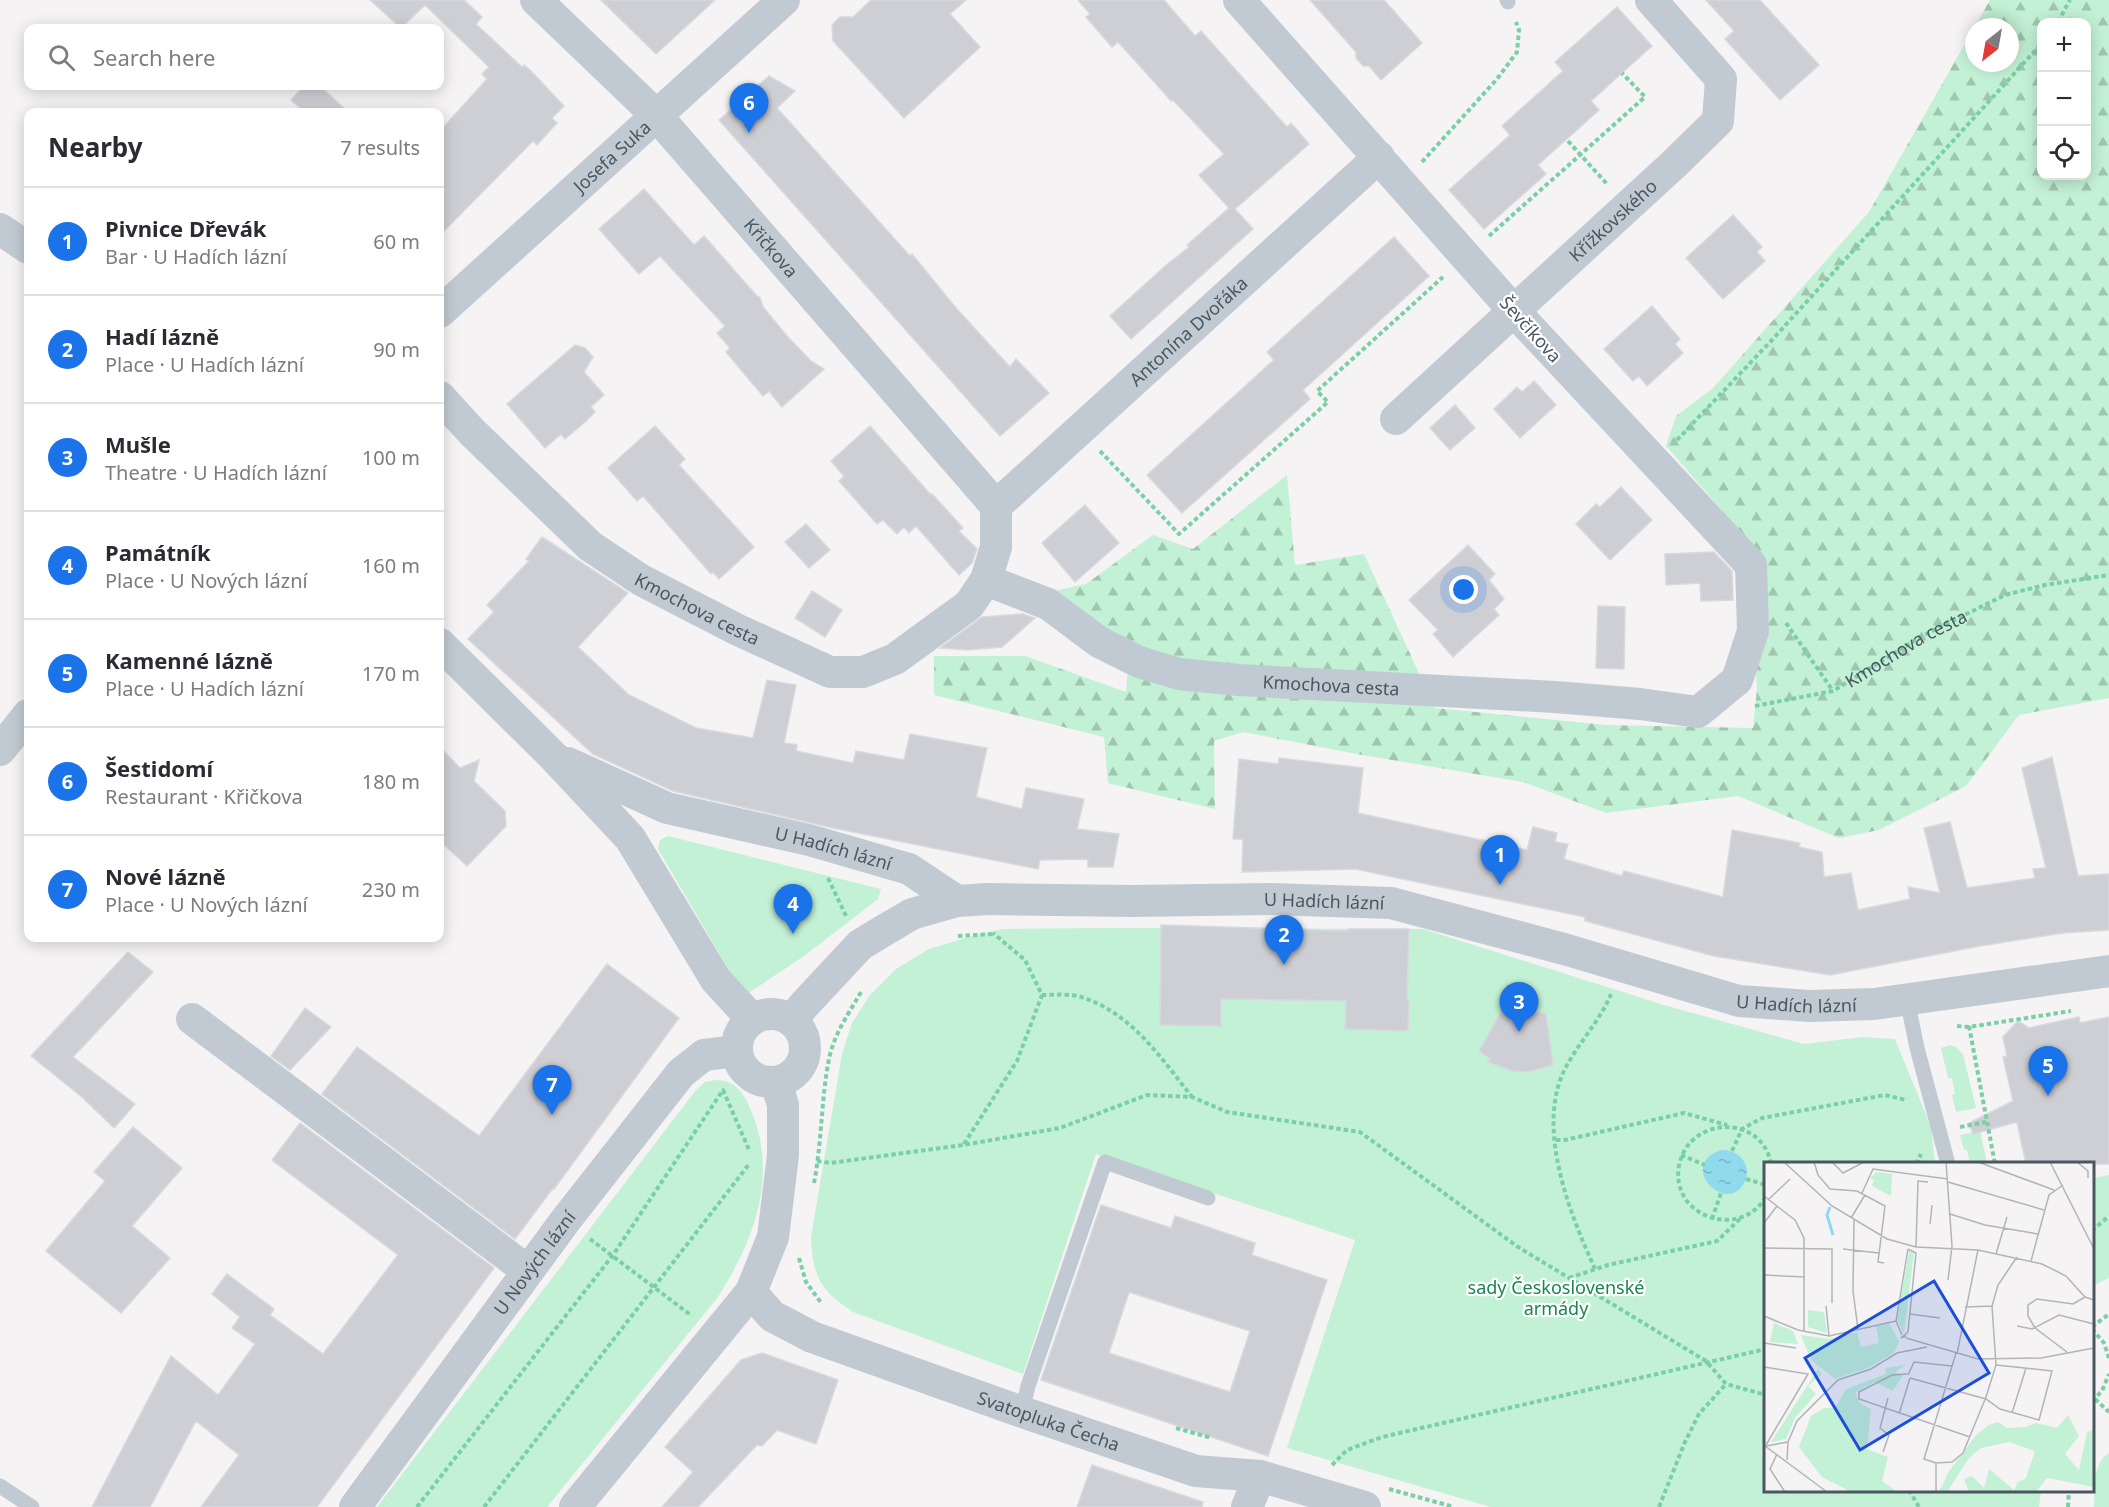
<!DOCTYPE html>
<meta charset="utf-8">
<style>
body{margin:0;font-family:"Noto Sans",sans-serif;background:#f7f7f7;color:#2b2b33}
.controls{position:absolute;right:18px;top:18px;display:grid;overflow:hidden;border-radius:12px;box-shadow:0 3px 15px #0003}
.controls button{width:54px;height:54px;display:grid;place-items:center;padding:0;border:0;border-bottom:2px solid #e1e1e2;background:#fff;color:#2b2b33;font:30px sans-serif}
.compass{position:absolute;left:1965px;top:18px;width:54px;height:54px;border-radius:50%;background:#fff;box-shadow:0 3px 15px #0003;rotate:211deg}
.you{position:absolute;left:1464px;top:590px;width:21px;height:21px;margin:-15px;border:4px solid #fff;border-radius:50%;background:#1a73e8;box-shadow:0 0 0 9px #1a73e833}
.badge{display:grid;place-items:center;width:39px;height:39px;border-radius:50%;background:#1a73e8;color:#fff;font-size:20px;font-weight:700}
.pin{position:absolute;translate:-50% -50px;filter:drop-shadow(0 2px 3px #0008)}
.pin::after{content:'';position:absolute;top:32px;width:21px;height:18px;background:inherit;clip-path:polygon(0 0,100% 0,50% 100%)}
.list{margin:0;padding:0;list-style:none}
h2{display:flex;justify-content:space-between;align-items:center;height:78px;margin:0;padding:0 24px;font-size:26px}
h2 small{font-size:20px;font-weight:400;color:#7c7c81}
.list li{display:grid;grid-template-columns:39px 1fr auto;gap:18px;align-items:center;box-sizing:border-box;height:108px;padding:0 24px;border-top:2px solid #e1e1e2}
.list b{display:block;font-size:22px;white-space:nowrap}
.list p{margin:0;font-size:20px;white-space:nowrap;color:#7c7c81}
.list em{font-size:20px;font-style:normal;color:#7c7c81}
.icon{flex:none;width:33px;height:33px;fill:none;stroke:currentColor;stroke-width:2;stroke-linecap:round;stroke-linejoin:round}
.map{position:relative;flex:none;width:2109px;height:1507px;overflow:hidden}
.search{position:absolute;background:#fff;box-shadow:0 3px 15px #0003;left:24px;top:24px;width:420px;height:66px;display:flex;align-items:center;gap:15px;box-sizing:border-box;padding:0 21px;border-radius:12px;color:#7c7c81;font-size:22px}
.panel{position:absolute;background:#fff;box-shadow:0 3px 15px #0003;left:24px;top:108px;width:420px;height:834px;border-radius:12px}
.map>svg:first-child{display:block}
.green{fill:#c3f1d5}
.forest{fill:url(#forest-firs);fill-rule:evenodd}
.water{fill:url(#water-ripples)}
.building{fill:#cdcfd5;stroke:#d7d9de;stroke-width:1.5;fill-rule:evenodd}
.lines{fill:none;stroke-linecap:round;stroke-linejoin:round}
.path{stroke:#7ad0a6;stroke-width:4;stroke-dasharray:4.5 3;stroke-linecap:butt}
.lane{stroke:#c1cad2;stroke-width:15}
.street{stroke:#c1cad2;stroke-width:32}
.labels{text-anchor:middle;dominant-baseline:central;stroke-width:4.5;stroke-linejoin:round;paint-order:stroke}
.street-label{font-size:18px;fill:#4a5661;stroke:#fff}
.park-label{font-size:18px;fill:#17864f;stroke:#fff}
.inset-river{fill:none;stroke:#90daee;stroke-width:3}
.inset-road{fill:none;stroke:#b1b4b9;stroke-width:1.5}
.view{fill:#1d4ed8;fill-opacity:0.15;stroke:#1d4ed8;stroke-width:3}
.inset-edge{fill:none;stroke:#4a5661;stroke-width:3}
</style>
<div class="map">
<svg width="2109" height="1507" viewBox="0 0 2109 1507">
<defs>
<pattern id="forest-firs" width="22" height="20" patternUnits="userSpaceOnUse" patternTransform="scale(1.5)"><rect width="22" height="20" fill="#c3f1d5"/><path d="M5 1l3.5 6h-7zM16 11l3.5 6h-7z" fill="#a0c6b0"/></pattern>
<pattern id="water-ripples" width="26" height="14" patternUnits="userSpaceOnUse" patternTransform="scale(1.5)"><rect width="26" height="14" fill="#90daee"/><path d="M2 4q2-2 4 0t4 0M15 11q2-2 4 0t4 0" fill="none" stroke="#78b4c4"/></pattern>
</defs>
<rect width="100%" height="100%" fill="#f5f3f3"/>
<path class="green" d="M668,836L881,889L878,899L804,956L744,996L658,849L660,840Z
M1106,928L1423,929L1664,1005L1804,1044L1863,1037L1895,1039L1931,1127L1935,1163L1766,1164V1490L2041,1491L2039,1507H1491L1287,1448L1355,1240L1096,1154L1023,1374L853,1312C820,1290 813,1277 811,1237L842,1054L852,1023L870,995L896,969L929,949L972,936L1002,929Z
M1950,1045L1956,1047L1963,1054L1976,1108L1956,1112L1952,1095L1955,1094L1952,1078H1948L1941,1048Z
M716,1080C734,1080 742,1091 749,1106C780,1173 755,1238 718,1297L547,1507H377L696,1090L705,1082Z
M1980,1131L1987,1163H1970L1967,1150H1964L1960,1135Z
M2109,1175V1278L2093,1286V1178Z
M2109,1453V1507H2094C2095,1489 2092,1463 2109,1453Z"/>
<path class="forest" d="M1990,0H2109V698L2019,715L1966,786L1879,830L1839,838L1738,796L1606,813L1523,782L1362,755L1243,732L1214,741L1215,809L1108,783L1104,737L934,695V656H1025L1126,692L1130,645L1045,593L1086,584L1153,535L1193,549L1287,475L1295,565L1364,554L1435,708L1606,725L1753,728L1757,689L1753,631L1767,562L1666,446L1676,416L1713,388L1869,212L1974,28V63H2010V27H1975ZM2042,22H2086V176H2042Z"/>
<path class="water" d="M1721,1150C1738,1149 1752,1164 1745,1181C1729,1218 1675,1166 1721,1150Z"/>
<path class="building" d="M370,0H464L482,17L476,24L522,67L524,65L531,71L564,106L552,118L557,123L537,145L533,141L440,235V131L487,79L482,74L489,67L425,5L401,28Z
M601,0H715L656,54Z
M871,0H966L950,14L980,47L904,118L833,41L832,25L840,17H853Z
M1078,0H1164L1195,36L1201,31L1287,127L1291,123L1309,144L1235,209L1253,229L1131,339L1110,316L1164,267L1189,247L1187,245L1229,208L1199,175L1224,154L1173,100L1171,101L1166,95L1118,42L1112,47L1086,17L1090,14Z
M1310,0H1384L1422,43L1381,80L1369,66H1363L1356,58V52Z
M1706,0H1760L1819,65L1780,100L1725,39L1734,31Z
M1617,7L1652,46L1591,101L1599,110L1538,165L1546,174L1484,229L1449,190L1510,135L1502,126L1563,71L1555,62Z
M769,76L795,91L777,108L910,256L912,254L956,308L1010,367L1016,359L1049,393L1000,436L719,120Z
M304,86H320L348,112H305L291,100Z
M644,189L694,245L704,236L756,295L760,298L763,307L787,336L811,361L824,369L782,407L769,391L763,396L726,352L730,348L717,333L725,326L660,256L639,274L599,229Z
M1733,215L1762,247L1757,252L1765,261L1723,299L1686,258Z
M1394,237L1429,276L1303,390L1310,399L1182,513L1147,475L1274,360L1267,352Z
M1652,306L1680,339L1675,344L1683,353L1647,386L1639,376L1633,381L1604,349Z
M575,345L585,348L593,357L584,372L604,395L591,407L595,412L585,422L565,439L561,434L545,448L507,404Z
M1534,381L1556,405L1520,438L1494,409L1517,387L1522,392Z
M1455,405L1475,428L1450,450L1430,428Z
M655,426L685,459L679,465L754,547L719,579L713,572L711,574L643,496L637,501L608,468Z
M870,426L930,494H932L963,528L959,531L977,549L972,563L959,575L916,526L909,533L904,527L897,534L883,520L877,524L839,481L844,476L831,461Z
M1621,487L1652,520L1610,560L1576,524L1596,504L1600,507Z
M1085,505L1119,543L1075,582L1042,543Z
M806,524L830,550L809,568L785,542Z
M542,537L628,593L578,647L629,695L696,728L753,738L767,680L796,685L784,743L797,745L796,751L853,763L856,751L904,760L910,734L987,748L976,797L1022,809L1026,788L1084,799L1077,829L1119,834L1113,867H1088V859L1040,860L1038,869L833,828L673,791L593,754L468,639L494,612L487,605L529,561L526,559Z
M1468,545L1495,574L1489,580L1504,599L1494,609L1499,615L1453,657L1433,634L1438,630L1409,600Z
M1714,552L1732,571L1733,600L1701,601L1700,583L1666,585L1665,554Z
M812,591L842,610L825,637L795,618Z
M1598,606L1625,607L1624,669L1596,668Z
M1023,614L1035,618L1002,647L968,650L940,648L982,617Z
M440,747L460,768L479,760L474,781L505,811L506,826L467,866L440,841Z
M2052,757L2078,876L2109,874V930L2063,933L1980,946L1830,975L1714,956L1585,921V917L1355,869L1242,872L1243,839H1233L1239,759L1278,764L1279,758L1363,768L1358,813L1527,850L1533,827L1557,833L1555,842L1568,844L1564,859L1622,876L1624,871L1723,897L1732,830L1800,843L1799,847L1822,852L1824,877L1851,873L1858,910L1910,899L1908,887L1940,893L1924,828L1950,822L1967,888L2035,878L2033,869L2046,868L2022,768Z
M1161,925L1348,931V929H1409L1407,1000H1409L1408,1031L1345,1029L1346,1001L1221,999V1026L1160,1025Z
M128,952L153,972L73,1057L135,1104L114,1128L82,1097L31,1056Z
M607,964L679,1018L554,1189L553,1188L515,1239L322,1094L357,1047L479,1136Z
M1504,1006L1546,1014L1553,1065L1528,1072L1513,1071L1488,1062L1490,1059L1479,1051Z
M305,1008L331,1027L290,1070L271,1056Z
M2079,1017L2080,1023L2109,1017V1164H2026L2017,1122L1973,1134L1969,1123L2013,1101L2003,1057L2007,1056L2003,1037L2018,1021L2029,1028Z
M300,1123L494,1268L317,1507H201L239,1455L196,1421L150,1507H92L171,1356L218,1395L255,1344L232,1328L240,1317L212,1294L227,1274L274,1309L270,1315L323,1354L398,1255L272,1160Z
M133,1127L182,1168L132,1226L170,1258L121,1313L46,1251L105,1181L94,1172Z
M1101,1205L1171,1228L1175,1216L1255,1243L1252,1255L1327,1280L1268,1456L1041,1380ZM1129,1292L1250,1331L1230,1392L1109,1353Z
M762,1353L838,1380L816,1444L777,1430L762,1446L757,1445L698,1507H662L693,1472L665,1447L741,1360Z
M1092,1465L1203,1502L1202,1507H1077Z"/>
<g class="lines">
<g class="path">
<path d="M2058,22L2070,0"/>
<path d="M1568,141L1607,184"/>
<path d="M1422,162L1497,79L1517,52L1519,30L1516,22"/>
<path d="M1489,236L1645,97L1622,73"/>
<path d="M1677,440L1771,341L2042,43"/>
<path d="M1100,451L1179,534L1328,402L1317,391L1443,277"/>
<path d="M1786,623L1833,691"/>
<path id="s1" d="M1755,706L1833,691L1922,636L2005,595L2045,585L2109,575"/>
<path d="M828,878L847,918"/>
<path d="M958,936L993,934"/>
<path d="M1042,995C1054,995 1072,993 1084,998C1132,1014 1162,1059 1192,1097"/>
<path d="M1957,1026L1969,1027L2071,1011"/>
<path d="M1969,1026L1995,1164"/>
<path d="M1960,1127L1986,1122"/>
<path d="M1556,1140H1565L1684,1113L1727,1125"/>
<path d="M964,1144L1017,1061L1042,995L1025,960L993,933"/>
<path d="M1732,1151L1742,1129L1762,1118L1885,1095L1906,1100"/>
<path d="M1681,1155L1705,1165"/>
<path d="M817,1161L830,1163L963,1145L1060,1128L1147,1095L1192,1097L1227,1112L1360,1132L1518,1247L1706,1361L1726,1384L1766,1395"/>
<path d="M1916,1164L1921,1154"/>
<path d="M1746,1179L1766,1185"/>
<path d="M814,1183C822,1142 821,1099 829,1059C834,1034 849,1013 861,992"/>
<path d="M1766,1197C1739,1241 1670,1216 1679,1166C1688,1116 1762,1113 1771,1164"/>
<path d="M1712,1219L1721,1193"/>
<path d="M2092,1231L2109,1216"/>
<path d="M590,1239L692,1316"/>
<path d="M799,1258L806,1282L822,1304"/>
<path d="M1595,1269C1570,1214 1537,1132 1563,1073C1576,1045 1599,1023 1611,994"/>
<path d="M1569,1278L1608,1265L1717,1241L1741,1218"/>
<path d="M2092,1327L2109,1314"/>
<path d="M2092,1329L2104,1343L2109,1358"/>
<path d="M2095,1399L2109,1412"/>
<path d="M2092,1401L2102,1391L2109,1374"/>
<path d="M1176,1428L1212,1438"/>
<path d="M1332,1465L1347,1450L1382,1437L1766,1349"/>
<path d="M1389,1489L1454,1507"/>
<path d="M1909,1490L1919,1507"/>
<path d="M417,1507L613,1255L723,1090L750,1152"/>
<path d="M484,1507L750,1163"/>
<path d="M1659,1507L1685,1442L1699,1414L1726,1384"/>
<path d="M2068,1507L2069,1490"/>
</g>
<path class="lane" d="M1507,0L1508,2
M1907,999L1917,1048L1948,1164
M1022,1412L1028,1386L1105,1162L1208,1198
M0,1486L32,1507"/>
<g class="street">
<path id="s2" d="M536,0L656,115L996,506"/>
<path d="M0,229L28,248"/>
<path id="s3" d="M440,312L784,0"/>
<path id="s4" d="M440,397L472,432L590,546L641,580L738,630L830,672H863L895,659L969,605L986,580L996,547V506"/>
<path id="s5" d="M1396,419L1674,164L1718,121L1721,79L1651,0"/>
<path id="s6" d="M996,506L1379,157"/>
<path id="s7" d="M986,580L1048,604L1099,642L1139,662L1179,674L1239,680L1555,697L1640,704L1698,712L1737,680L1753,631L1751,565L1513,310L1239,0"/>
<path d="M440,644L553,756L630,838L716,980L752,1019"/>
<path d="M0,750L28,715"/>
<path id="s8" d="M568,763L667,808L809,840L909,869L957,901"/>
<circle cx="771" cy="1048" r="34"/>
<path d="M192,1019L528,1271"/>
<path id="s9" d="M792,1020L804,1005L860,945L883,931L912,914L957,901L988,899L1132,901L1271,899L1391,903L1564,949L1739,1001L1810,1006L1874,1004L2109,971"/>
<path id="s10" d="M751,1292L772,1316L812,1337L1022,1412L1196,1471L1260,1476L1365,1507"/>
<path id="s11" d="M355,1507L565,1221L681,1073L704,1055L737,1051"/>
<path d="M575,1507L751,1292L773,1237L783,1155V1105L776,1082"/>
<path d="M1247,1507L1260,1476"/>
</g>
</g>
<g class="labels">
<g class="street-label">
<text stroke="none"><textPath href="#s3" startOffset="232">Josefa Suka</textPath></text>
<text stroke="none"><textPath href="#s5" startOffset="294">Křížkovského</textPath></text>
<text stroke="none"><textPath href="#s2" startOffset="342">Křičkova</textPath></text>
<text transform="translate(1531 329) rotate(48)">Ševčíkova</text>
<text stroke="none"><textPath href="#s6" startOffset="260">Antonína Dvořáka</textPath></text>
<text stroke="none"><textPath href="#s4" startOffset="336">Kmochova cesta</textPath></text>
<text stroke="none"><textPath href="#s1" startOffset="164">Kmochova cesta</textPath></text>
<text stroke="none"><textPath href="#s7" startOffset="369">Kmochova cesta</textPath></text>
<text stroke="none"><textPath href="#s8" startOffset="280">U Hadích lázní</textPath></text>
<text stroke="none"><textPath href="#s9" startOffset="576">U Hadích lázní</textPath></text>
<text stroke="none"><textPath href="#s9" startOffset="1062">U Hadích lázní</textPath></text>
<text stroke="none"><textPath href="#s11" startOffset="303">U Nových lázní</textPath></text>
<text stroke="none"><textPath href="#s10" startOffset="328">Svatopluka Čecha</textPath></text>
</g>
<g class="park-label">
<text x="1556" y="1287">sady Československé<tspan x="1556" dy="21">armády</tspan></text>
</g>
</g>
<g transform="translate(1764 1162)">
<rect width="330" height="330" fill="#f5f3f3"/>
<path d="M113,10L128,12L127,34L108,24L110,18L106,16ZM145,89L150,90L140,172L133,158ZM44,148L60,150L63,171L44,165ZM10,161L29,169L34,182L6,180ZM126,162L135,180L130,191L104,206L71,217L47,198L37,173L65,177L93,170L97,185L115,181L112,164ZM54,207L58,212L44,224L52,232L31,256L22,277L7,280Z" fill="#c3f1d5"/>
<path d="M142,203L131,210L139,213L129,229L111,220L91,231L96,241L107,247L103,287L124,295L118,319L134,330H87L58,315L35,285L47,254L60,246H71L82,227L122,212L121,206ZM304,253L315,274L301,292L315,308L323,270L330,268V325L283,316L272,330H205L200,317L208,314L220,326L225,307L250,328L254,320L262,316L271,289L245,280L217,286L205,296L183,330H175L185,309L213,272L225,263L234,260L243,266L261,265L272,261L293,266Z" fill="#c3f1d5"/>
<path class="inset-river" d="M66,45L63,53L69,73"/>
<path class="inset-road" d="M20,0L68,44L123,77L152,85L214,88L278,102L302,114L321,135L330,138M50,0L54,13L66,27L93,29L121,44L114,100L120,101M68,0L79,11L100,0M182,0L188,84L184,118M214,0L290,28M286,0L330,87M313,0L324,9V16M184,20L280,48M98,31L109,7L184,17M0,34L31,58L40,76V170M4,38L26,17M186,52L221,63L274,72M87,56L101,33M90,58L89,129L94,167M0,61L13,44M166,62L168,43M152,85L154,19L164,20M0,86L68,87V141M79,87L115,91M232,92L243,55M267,99L285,33L299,23M0,113L41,115M62,144L65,174M201,145L228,144M146,152L176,156M0,154L34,168L65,174L132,159M253,164L268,167L295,153L330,162M138,173L132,159L144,87M142,174L137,176L144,170L152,91L144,87M142,176L214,197L277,196L330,186M0,181L32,186M303,190L271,166L264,154V143L273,137L309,142L321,135M192,191L160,297L172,301L188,300L199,291L222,235L232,203L228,144L234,123L253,95M193,192L214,88M0,205L44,212L2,283M143,212L128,213L95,230V237L206,275M144,213L150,200L188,204M146,216L222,237L236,247L275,258L288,209L232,203M248,251L262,206M135,252L146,216M1,284L63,330M2,284L24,280M119,290L125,273L116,266L124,236M13,292L6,307L21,330M23,298L24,280L33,259L74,218L107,207L133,191L163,185M172,301V330"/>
<path class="view" d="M170,119L225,211L96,288L41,196Z"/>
<rect width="330" height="330" class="inset-edge"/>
</g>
</svg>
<div class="controls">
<button>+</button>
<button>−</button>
<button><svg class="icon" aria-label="locate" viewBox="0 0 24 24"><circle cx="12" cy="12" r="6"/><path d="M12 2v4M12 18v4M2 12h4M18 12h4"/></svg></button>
</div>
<svg class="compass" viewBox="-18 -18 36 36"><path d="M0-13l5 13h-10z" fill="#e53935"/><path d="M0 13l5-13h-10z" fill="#7c7c81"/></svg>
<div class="you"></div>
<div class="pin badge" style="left:1500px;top:885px">1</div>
<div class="pin badge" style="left:1284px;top:965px">2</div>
<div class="pin badge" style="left:1519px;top:1032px">3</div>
<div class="pin badge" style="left:793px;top:934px">4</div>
<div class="pin badge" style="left:2048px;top:1096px">5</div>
<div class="pin badge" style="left:749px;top:133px">6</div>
<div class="pin badge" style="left:552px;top:1115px">7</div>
<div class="search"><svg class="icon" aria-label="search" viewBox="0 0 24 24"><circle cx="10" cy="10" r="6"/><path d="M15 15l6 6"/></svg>Search here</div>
<section class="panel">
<h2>Nearby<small>7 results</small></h2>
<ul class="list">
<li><span class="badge">1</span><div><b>Pivnice Dřevák</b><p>Bar · U Hadích lázní</p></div><em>60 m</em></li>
<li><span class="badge">2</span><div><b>Hadí lázně</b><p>Place · U Hadích lázní</p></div><em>90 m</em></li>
<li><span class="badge">3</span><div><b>Mušle</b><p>Theatre · U Hadích lázní</p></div><em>100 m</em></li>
<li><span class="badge">4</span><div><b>Památník</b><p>Place · U Nových lázní</p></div><em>160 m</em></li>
<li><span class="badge">5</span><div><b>Kamenné lázně</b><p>Place · U Hadích lázní</p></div><em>170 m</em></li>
<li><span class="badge">6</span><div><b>Šestidomí</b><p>Restaurant · Křičkova</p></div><em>180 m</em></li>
<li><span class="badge">7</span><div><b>Nové lázně</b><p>Place · U Nových lázní</p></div><em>230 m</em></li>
</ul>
</section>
</div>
